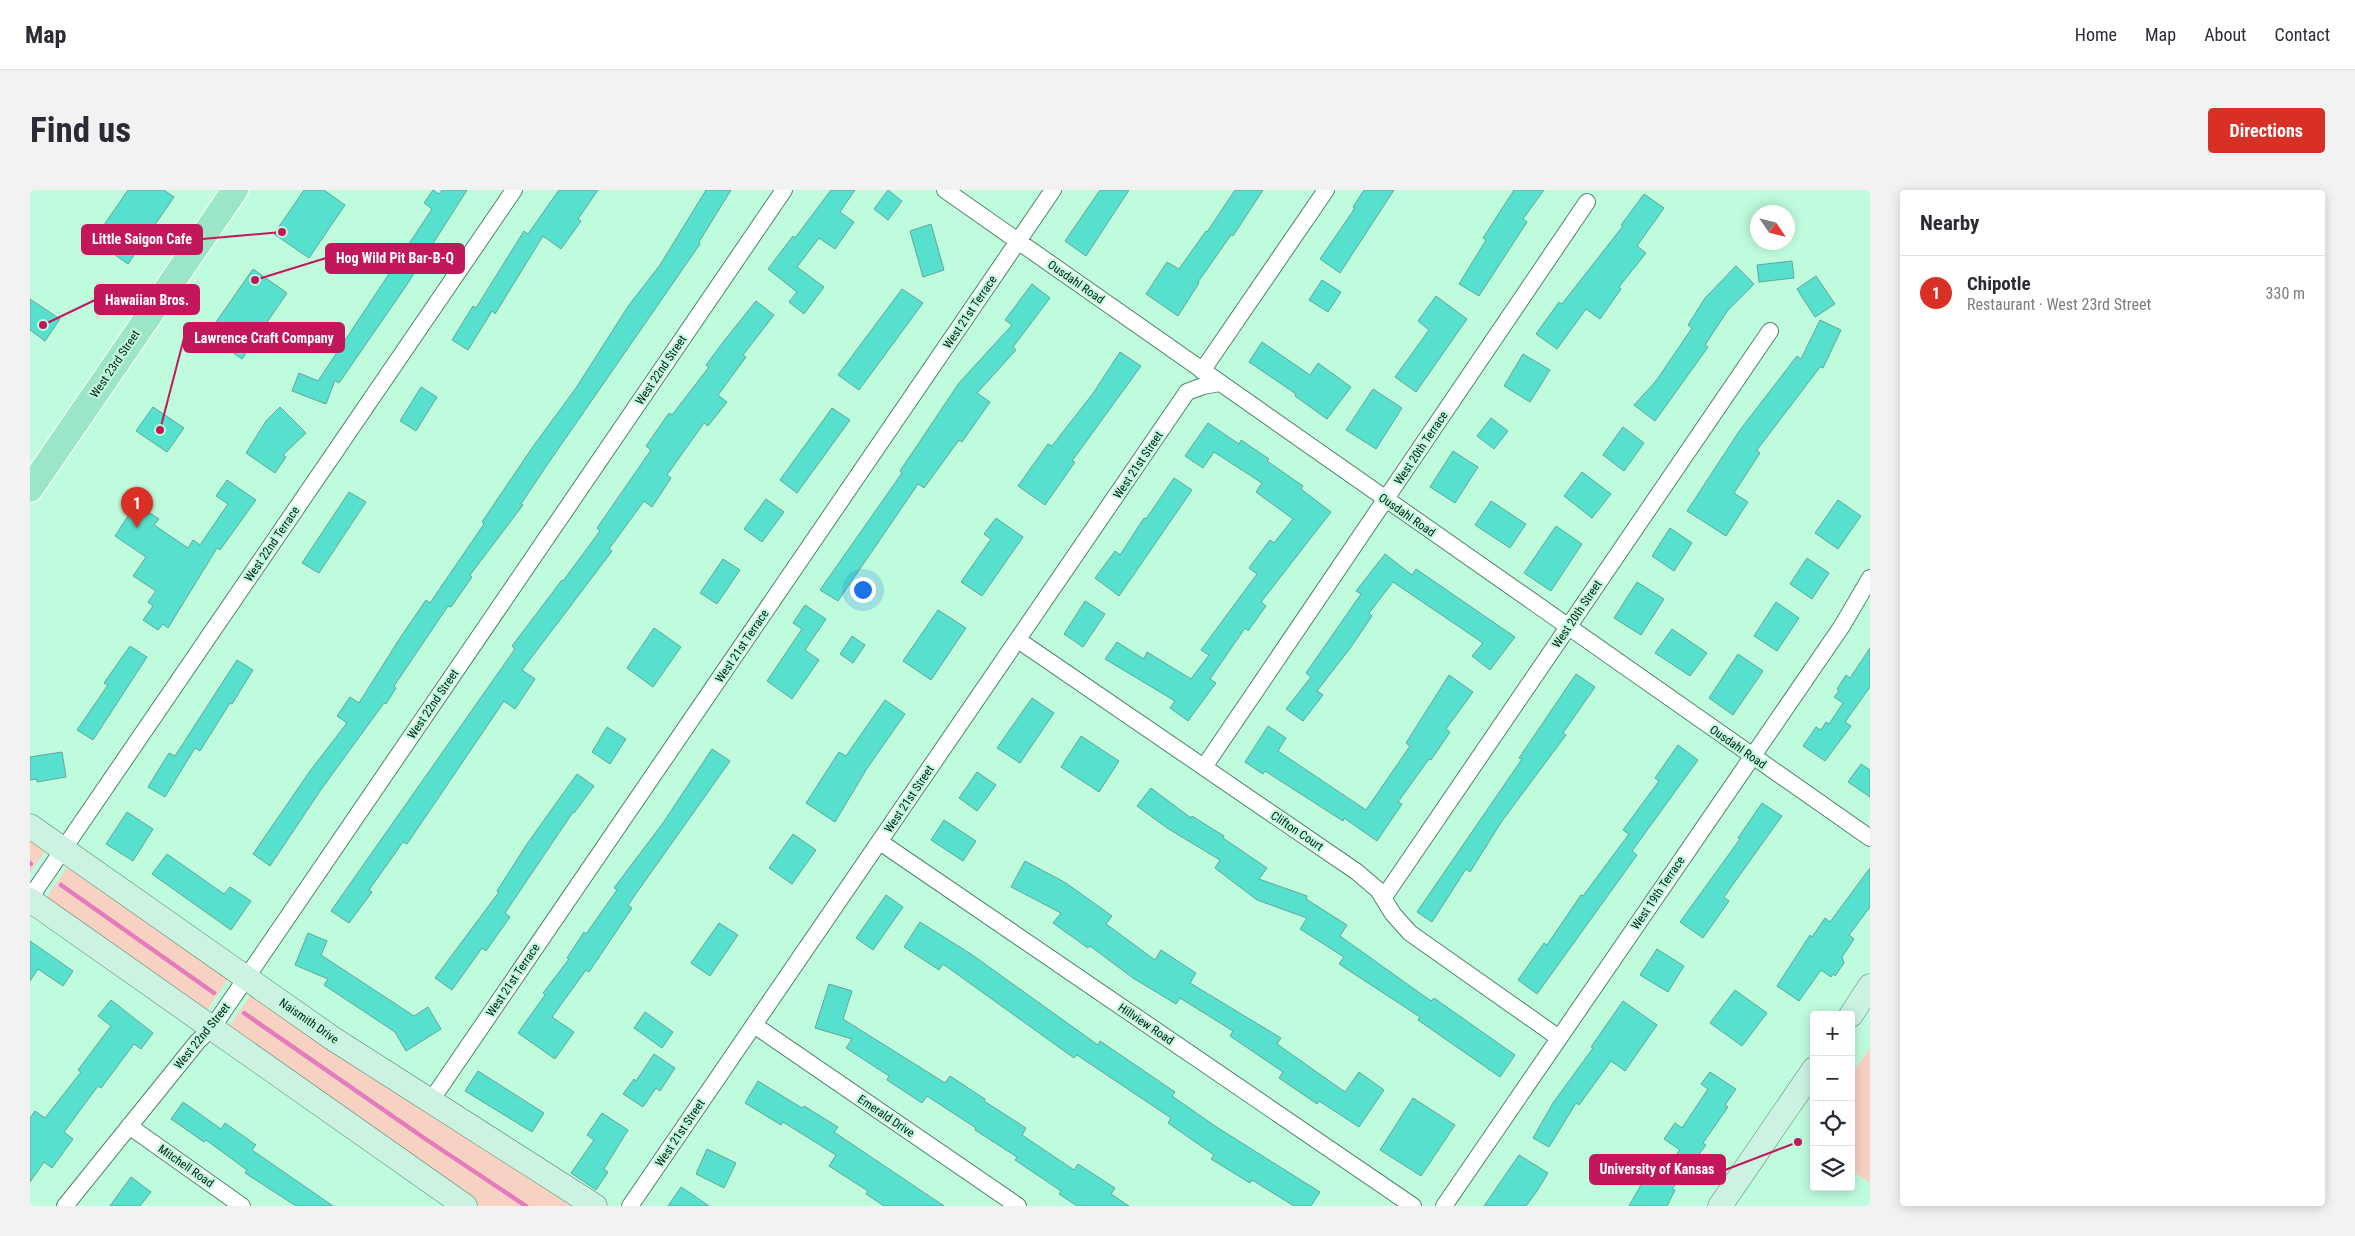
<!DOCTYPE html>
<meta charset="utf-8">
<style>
body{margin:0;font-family:"Roboto Condensed",sans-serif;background:#f2f2f3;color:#2b2b33}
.controls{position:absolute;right:15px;bottom:15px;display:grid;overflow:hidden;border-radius:5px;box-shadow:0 2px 12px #0003}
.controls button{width:45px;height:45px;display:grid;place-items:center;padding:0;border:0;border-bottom:1px solid #e1e1e2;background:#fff;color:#2b2b33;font:25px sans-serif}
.compass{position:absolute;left:1720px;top:15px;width:45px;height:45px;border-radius:50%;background:#fff;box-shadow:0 2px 12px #0003;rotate:125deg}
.you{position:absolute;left:832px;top:399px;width:18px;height:18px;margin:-12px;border:4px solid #fff;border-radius:50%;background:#1a73e8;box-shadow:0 0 0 8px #1a73e833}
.badge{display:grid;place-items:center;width:32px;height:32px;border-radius:50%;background:#d93025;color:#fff;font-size:16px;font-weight:700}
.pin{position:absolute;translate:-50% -41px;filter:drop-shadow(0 1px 2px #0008)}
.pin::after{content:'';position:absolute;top:26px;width:18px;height:15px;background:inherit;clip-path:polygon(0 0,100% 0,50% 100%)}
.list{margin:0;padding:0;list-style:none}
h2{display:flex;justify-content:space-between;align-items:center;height:65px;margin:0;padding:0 20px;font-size:21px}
h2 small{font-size:16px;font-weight:400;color:#7c7c81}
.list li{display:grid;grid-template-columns:32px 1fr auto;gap:15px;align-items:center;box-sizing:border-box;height:75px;padding:0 20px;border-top:1px solid #e1e1e2}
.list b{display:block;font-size:19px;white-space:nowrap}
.list p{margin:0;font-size:16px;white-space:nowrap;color:#7c7c81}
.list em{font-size:16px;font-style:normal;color:#7c7c81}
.icon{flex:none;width:28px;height:28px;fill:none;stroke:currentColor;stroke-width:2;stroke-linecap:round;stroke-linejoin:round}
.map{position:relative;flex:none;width:1840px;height:1016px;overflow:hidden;border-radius:5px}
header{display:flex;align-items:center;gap:30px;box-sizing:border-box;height:70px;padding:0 25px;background:#fff;border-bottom:1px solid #e1e1e2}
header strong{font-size:24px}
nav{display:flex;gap:28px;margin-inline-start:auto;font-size:18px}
.intro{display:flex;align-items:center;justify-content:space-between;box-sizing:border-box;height:120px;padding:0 30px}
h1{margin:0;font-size:35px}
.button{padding:12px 22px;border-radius:5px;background:#d93025;color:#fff;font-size:18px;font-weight:700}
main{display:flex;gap:30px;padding:0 30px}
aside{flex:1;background:#fff;border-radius:5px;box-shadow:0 2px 12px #0003}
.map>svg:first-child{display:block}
.green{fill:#f7d1c2}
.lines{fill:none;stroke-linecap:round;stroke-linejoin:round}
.stream{stroke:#e47bbe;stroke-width:4.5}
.building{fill:#57e0cd;stroke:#61a79c}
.street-casing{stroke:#4e866c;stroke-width:18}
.secondary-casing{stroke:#4e866c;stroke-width:25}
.primary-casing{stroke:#fff;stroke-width:28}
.street{stroke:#fff;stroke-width:16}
.secondary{stroke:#ccf2e2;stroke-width:24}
.primary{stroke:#9ae6c6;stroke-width:26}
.labels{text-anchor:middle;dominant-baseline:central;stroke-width:4.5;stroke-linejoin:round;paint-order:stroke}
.street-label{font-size:12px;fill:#041b11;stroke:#bffbdd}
.leader{fill:none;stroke:#c2185b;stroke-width:2}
.callout-dot{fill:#c2185b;stroke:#bffbdd;stroke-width:2}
.callout{fill:#c2185b;stroke:#c2185b;stroke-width:2}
.callout-label{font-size:14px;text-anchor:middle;font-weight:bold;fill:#fff}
</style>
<header>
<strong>Map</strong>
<nav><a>Home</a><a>Map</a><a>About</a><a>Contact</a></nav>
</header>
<div class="intro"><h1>Find us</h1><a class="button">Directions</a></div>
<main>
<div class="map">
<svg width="1840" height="1016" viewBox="0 0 1840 1016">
<rect width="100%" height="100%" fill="#bffbdd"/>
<path class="green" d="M0,645L15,658V661L0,683Z
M38,676L199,787L177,821L16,711L17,707Z
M224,804L552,1016H448L202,843L199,839L200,835L220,806Z
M1840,858V993L1821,980V885Z"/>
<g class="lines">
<path class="stream" d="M0,673L1,674
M31,695L184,803
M214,823L397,950L496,1016"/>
</g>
<path class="building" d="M98,0H134L144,7L98,74L68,53L69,51L65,48Z
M274,0H294L315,15L279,68L244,44Z
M403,0L409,4L412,0H437L376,96L309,193L305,190L296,214L262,201L269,183L288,191L402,19L394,13Z
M529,0H568L548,29L551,31L531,59L513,46L465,124L462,121L438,160L422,150L443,116L446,118L494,41L498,44Z
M676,0H701L669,52L670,54L515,278L491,314L493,315L440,385L442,387L421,417L418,416L364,496L366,498L356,514L354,513L290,601L240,676L223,664L280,581L317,533L307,526L320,507L329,513L370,448L396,410L400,413L454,334L452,332L502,258L546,198L599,115L630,75Z
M801,0H825L810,22L824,32L805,59L789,48L767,77L794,97L774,124L759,112L767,102L738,79L763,46L765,48Z
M858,0L872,11L858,30L844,19Z
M1070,0H1099L1056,66L1035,51Z
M1205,0H1233L1203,46L1201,45L1168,92L1169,93L1148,126L1116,104L1137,72L1149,79L1176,41L1177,42Z
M1334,0H1364L1310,83L1290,69L1325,18L1323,17Z
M1484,0H1514L1493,29L1497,32L1449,106L1429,94L1456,50L1453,48Z
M1614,4L1634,18L1607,56L1616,63L1589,97L1591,99L1570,129L1556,119L1527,159L1506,144L1529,112L1532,114L1593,36L1591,35Z
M901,34L914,80L893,87L880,41Z
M1762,71L1764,88L1729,92L1727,75Z
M1706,76L1724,94L1698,120L1675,155L1678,157L1625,231L1604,215L1626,191L1662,138L1658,135L1675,108Z
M223,79L257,103L212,169L177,145Z
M1786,86L1805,114L1785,127L1767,99Z
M1292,90L1311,102L1298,122L1279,110Z
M1002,94L1020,108L983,157L986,160L947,203L960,212L932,252L929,250L894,298L888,294L808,411L790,400L872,283L870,281L929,193L982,135L975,130Z
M872,99L893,113L829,200L808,185Z
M1406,106L1437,129L1386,202L1365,187L1399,140L1388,131Z
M0,109L30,129L15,151L0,140Z
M726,111L744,125L713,165L716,167L688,205L697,212L678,236L674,233L637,285L641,288L622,317L614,311L579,359L582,361L492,480L505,489L485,519L474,511L377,654L373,652L339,700L342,702L319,733L301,721L485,459L482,456L532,390L533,391L570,341L567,338L621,260L616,256L639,223L642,225L679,177L676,175L694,151Z
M1790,130L1811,140L1793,178L1790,177L1727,260L1730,263L1704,303L1718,312L1696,346L1657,321L1710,240L1767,166L1771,169Z
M1232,152L1280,185L1288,173L1321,197L1297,229L1265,206L1266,204L1219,172Z
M1090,162L1111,176L1042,271L1045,272L1015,315L988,296L1018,254L1022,256L1064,202Z
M1493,164L1520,180L1500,212L1474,196Z
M391,197L407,207L386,241L370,231Z
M1343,199L1372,218L1346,259L1316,240Z
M123,217L154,238L137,262L106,241Z
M250,217L276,243L253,265L256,267L245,283L216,263L236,231Z
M802,218L820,230L767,303L750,290Z
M1461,228L1478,241L1464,259L1447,246Z
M1178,233L1209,254L1211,250L1239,269L1237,271L1273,296L1271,299L1301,322L1231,412L1236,416L1218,441L1215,438L1180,489L1186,493L1158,531L1140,518L1145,511L1075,469L1087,452L1114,469L1117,462L1161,489L1179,465L1171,460L1227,384L1219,378L1240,350L1244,353L1263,329L1226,302L1232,293L1184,262L1173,278L1155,266Z
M1593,237L1614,253L1594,281L1573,265Z
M1423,261L1448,277L1425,313L1400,297Z
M1552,282L1581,304L1562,328L1534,306Z
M1144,288L1162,300L1089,406L1065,388L1085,361L1090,365L1114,328L1116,329Z
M197,290L226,310L190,360L187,358L138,438L133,434L128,440L113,430L123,416L118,412L126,401L103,386L116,367L85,346L106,314L129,329L124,335L158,358L163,350L170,355L198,314L186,306Z
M319,302L336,312L289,383L272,373Z
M736,309L754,322L732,352L714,339Z
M1808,310L1831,326L1808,359L1785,343Z
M1461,311L1496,334L1480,358L1445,335Z
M966,328L993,347L952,406L931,392L961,349L954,344Z
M1526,336L1552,354L1521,401L1494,383Z
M1640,338L1662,353L1644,381L1622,366Z
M1355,364L1382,385L1386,379L1485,447L1460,480L1442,466L1453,453L1363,392L1339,423L1342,426L1321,457L1287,501L1293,505L1273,531L1256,519L1281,487L1276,483L1331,404L1326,401Z
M1777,368L1799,383L1782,409L1760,394Z
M693,369L710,380L687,414L670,403Z
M1607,392L1634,409L1611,445L1584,428Z
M1055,411L1075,424L1053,457L1034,444Z
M1746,412L1769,428L1747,461L1724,446Z
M775,415L796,429L775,460L789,470L762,509L737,491L772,439L763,433Z
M908,420L936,438L901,490L873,471Z
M624,438L651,457L623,497L597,478Z
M1642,439L1677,463L1660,486L1625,463Z
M822,446L835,455L823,473L810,464Z
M100,456L117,467L63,550L47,540L78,495L74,493Z
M1840,458V497L1815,532L1821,536L1795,571L1773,556L1786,537L1791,540L1796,532L1799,534L1813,513L1804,507L1809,501L1807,499L1816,485L1820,488Z
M1708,464L1733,481L1703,525L1679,508Z
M207,470L223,480L202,514L200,513L170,561L165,558L135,607L118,597L139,563L145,566Z
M1546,484L1565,497L1533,543L1536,545L1472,631L1440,682L1436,679L1402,732L1387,722L1492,569L1489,568Z
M1419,485L1443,502L1416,539L1420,542L1401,570L1399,569L1368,612L1372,614L1347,651L1314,628L1313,631L1235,581L1233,584L1215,572L1238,536L1256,548L1248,561L1336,620L1380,556L1376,553Z
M1002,508L1024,523L990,573L967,558Z
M855,510L875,524L836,580L805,632L776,613L809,562L816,566Z
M577,537L596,549L580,574L562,562Z
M1051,546L1089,571L1069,602L1031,577Z
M1648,555L1668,570L1602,661L1607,665L1507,804L1488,790L1514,753L1517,755L1551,705L1553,706L1599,644L1593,640L1629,591L1625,588Z
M682,559L700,571L598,715L602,718L559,782L556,780L522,827L544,842L525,869L488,843L515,805L513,803L539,769L537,768L554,742L556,744L587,700L584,698L633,633Z
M32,562L36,587L7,592V589L0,590V567Z
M1831,574L1840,580V607L1818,592Z
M947,582L966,595L947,621L929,608Z
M547,584L564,596L544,623L543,622L475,723L480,727L456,761L452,758L422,800L405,788L469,702L467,701L497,654Z
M1121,598L1161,628L1162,626L1194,646L1193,648L1237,678L1229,689L1277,706L1276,709L1317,735L1310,746L1401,811L1404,808L1485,865L1470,887L1388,830L1390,827L1309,774L1314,767L1270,739L1277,728L1227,710L1185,678L1190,670L1137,638L1107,616Z
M1732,613L1752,626L1694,707L1699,711L1673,748L1650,732L1710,649L1708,648Z
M97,622L123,639L103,671L76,654Z
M914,630L946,651L933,671L901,650Z
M763,644L786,660L762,694L739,678Z
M137,664L194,704L200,697L221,711L201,740L122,684Z
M995,671L1036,693L1082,726L1076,734L1125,770L1131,760L1166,783L1160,793L1251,848L1247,854L1315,902L1329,882L1354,900L1329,937L1289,911L1287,914L1249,888L1253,882L1200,846L1203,841L1150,808L1146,814L1103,788L1060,756L1058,758L1023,733L1031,723L981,697Z
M1840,678V717L1819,745L1824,749L1812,767L1814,773L1805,786L1803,784L1801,787L1791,780L1769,811L1747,796L1780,745L1782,747L1795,728L1800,732Z
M856,705L873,717L843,760L826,748Z
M890,732L941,764L1068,855L1070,851L1145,902L1142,906L1188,938L1290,1002L1281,1016H1264L1222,990L1220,993L1181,969L1184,965L1138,933L1141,928L1047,865L1044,868L913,774L909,780L874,757Z
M689,733L708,745L680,786L661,773Z
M278,743L297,751L291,765L384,826L398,817L411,839L376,861L365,842L294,795L298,789L265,775Z
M0,751L43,781L33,796L8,779L0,791Z
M1627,759L1654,776L1638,802L1610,785Z
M799,794L822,801L813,829L915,893L920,886L955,909L954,911L996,938L992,945L1044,980L1048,974L1085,998L1081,1004L1099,1016H1047L1029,1004L1031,1001L985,970L987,967L945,940L946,938L897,906L892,913L857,890L859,886L816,858L822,849L785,838Z
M1705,800L1737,823L1712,856L1680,833Z
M81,810L123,843L111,859L104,854L71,898L68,896L34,942L43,949L22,978L14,972L0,992V928L5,921L15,928L51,882L48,880L81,836L68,826Z
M1593,811L1627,835L1595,881L1581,871L1549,915L1546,913L1519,957L1503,948L1523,913L1563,858L1561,857Z
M615,822L643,842L632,858L604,838Z
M624,864L645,878L630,901L626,898L613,917L593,904L604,889L606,891Z
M448,881L514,923L502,942L435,901Z
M1680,882L1706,899L1695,915L1698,917L1673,953L1676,955L1642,999L1645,1000L1637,1016H1599L1617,984L1627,990L1650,960L1634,949L1645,933L1652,938L1678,899L1671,894Z
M728,891L772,918L774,916L808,937L804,942L914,1016H854L836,1004L838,1001L799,976L806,965L753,932L751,935L715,913Z
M1383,908L1425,935L1391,986L1350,960Z
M153,912L191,939L195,933L226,955L222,960L303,1016H266L215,983L217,980L176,950L174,952L141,929Z
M572,923L598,940L574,979L578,982L566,1000L541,983L564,950L557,945Z
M677,959L706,973L694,998L666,984Z
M1489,965L1518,983L1507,1001L1496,1016H1454Z
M101,987L121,1002L110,1016H80Z
M651,997L663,1005L679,1016H638Z"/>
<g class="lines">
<defs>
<path id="street" d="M915,0L1840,648
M1172,181L1296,0
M988,450L1327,682L1348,700L1363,724L1380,743L1529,848
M1174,577L1557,12
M850,652L1383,1016
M1354,707L1740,141
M0,708L484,0
M724,835L988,1016
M400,912L1023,0
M99,936L212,1016
M35,1016L168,851L182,838L754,0
M600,1016L1157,202L1173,196L1190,193
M1414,1016L1812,436L1840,388"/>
<path id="secondary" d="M0,636L302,848L565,1016
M0,710L435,1016
M1821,825L1840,796
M1690,1016L1784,879"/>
<path id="primary" d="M0,299L205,0"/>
</defs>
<use href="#street" class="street-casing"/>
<use href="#secondary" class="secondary-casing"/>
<use href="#primary" class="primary-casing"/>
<use href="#street" class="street"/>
<use href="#secondary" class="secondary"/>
<use href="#primary" class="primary"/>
</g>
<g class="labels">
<g class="street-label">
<text transform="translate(1046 92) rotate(35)">Ousdahl Road</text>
<text transform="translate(940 122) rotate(-56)">West 21st Terrace</text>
<text transform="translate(85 174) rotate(-56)">West 23rd Street</text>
<text transform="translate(631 180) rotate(-56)">West 22nd Street</text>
<text transform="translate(1391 258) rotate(-56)">West 20th Terrace</text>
<text transform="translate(1108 275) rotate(-56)">West 21st Street</text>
<text transform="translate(1377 325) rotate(35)">Ousdahl Road</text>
<text transform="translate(242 354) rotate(-56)">West 22nd Terrace</text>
<text transform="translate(1547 424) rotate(-56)">West 20th Street</text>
<text transform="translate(712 456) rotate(-56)">West 21st Terrace</text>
<text transform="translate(403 514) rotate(-56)">West 22nd Street</text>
<text transform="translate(1708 557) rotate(35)">Ousdahl Road</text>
<text transform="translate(879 609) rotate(-56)">West 21st Street</text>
<text transform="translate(1267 641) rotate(34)">Clifton Court</text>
<text transform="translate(1628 703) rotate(-56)">West 19th Terrace</text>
<text transform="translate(483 790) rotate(-56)">West 21st Terrace</text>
<text transform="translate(279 831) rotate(35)">Naismith Drive</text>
<text transform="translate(1116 834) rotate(34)">Hillview Road</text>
<text transform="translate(172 846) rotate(-51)">West 22nd Street</text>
<text transform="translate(856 926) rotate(34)">Emerald Drive</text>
<text transform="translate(650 943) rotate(-56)">West 21st Street</text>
<text transform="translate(156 976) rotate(35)">Mitchell Road</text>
</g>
</g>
<path class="leader" d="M252 42L172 49M225 90L296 68M13 135L65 110M130 240L154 148M1768 952L1695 980"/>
<g class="callout-dot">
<circle cx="252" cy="42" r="5"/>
<circle cx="225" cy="90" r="5"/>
<circle cx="13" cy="135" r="5"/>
<circle cx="130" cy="240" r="5"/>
<circle cx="1768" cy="952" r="5"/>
</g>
<g class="callout">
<rect x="52" y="35" width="120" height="29" rx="5"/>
<rect x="296" y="54" width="138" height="29" rx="5"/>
<rect x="65" y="95" width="104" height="29" rx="5"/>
<rect x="154" y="133" width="160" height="29" rx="5"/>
<rect x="1560" y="965" width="135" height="29" rx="5"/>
</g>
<g class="callout-label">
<text x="112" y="54">Little Saigon Cafe</text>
<text x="365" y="73">Hog Wild Pit Bar-B-Q</text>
<text x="117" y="115">Hawaiian Bros.</text>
<text x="234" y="153">Lawrence Craft Company</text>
<text x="1627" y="984">University of Kansas</text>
</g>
</svg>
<div class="controls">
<button>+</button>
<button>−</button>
<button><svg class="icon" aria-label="locate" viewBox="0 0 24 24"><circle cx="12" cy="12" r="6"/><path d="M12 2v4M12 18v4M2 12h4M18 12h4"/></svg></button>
<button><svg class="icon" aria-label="layers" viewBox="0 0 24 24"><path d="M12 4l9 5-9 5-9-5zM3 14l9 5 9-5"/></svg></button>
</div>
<svg class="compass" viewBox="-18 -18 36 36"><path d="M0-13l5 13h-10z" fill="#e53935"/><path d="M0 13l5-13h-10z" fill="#7c7c81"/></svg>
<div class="you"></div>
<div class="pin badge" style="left:107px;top:338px">1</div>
</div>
<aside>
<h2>Nearby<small></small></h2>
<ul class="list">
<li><span class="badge">1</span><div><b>Chipotle</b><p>Restaurant · West 23rd Street</p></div><em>330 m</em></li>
</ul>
</aside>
</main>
